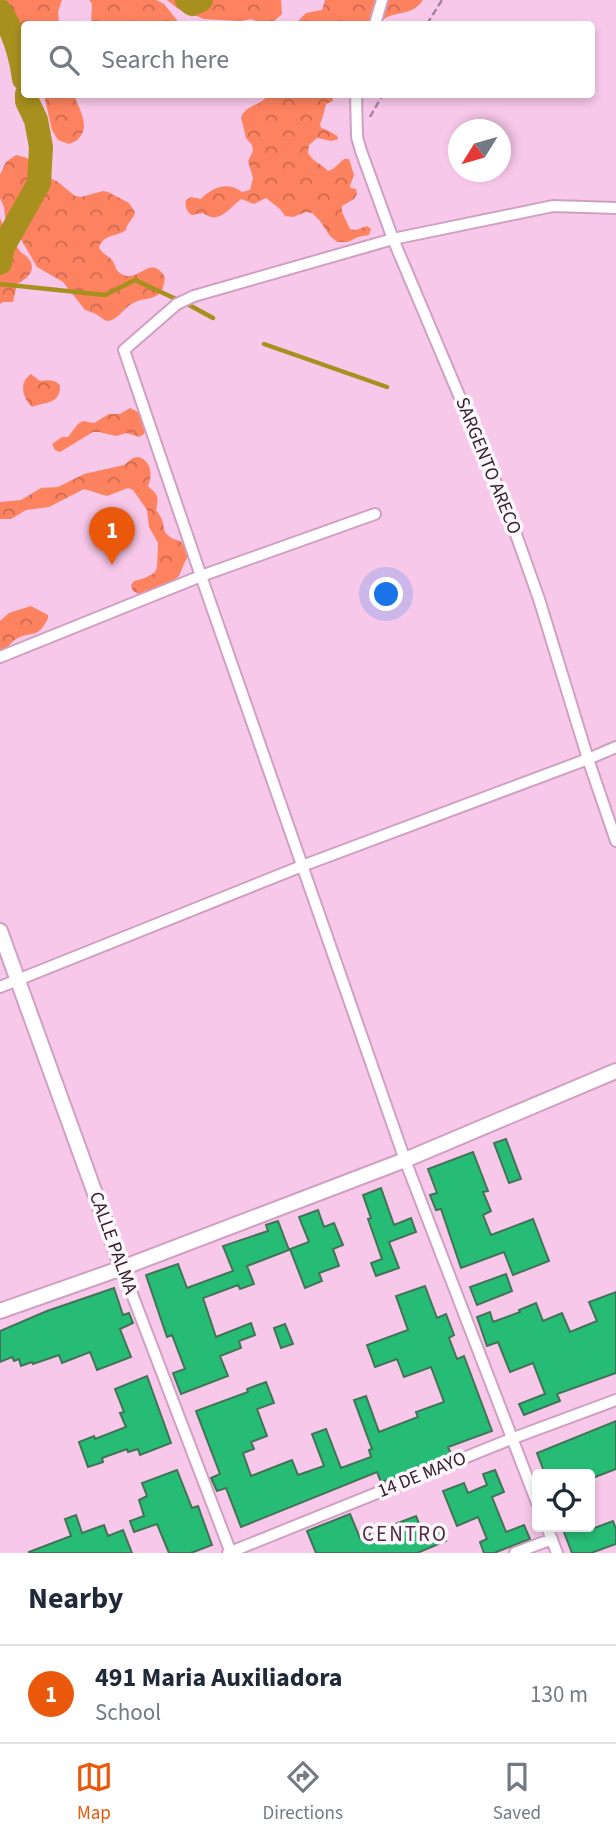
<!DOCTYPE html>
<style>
body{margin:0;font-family:"Source Sans 3",sans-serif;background:#f6f6f7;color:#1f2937}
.controls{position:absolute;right:21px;bottom:21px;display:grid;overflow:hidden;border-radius:7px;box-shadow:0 4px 10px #0003}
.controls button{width:63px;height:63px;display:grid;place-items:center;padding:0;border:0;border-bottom:2px solid #e0e1e3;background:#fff;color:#1f2937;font:35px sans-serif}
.compass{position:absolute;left:448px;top:119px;width:63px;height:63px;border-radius:50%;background:#fff;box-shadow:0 4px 10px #0003;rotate:233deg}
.you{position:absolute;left:387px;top:595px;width:24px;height:24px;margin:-18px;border:5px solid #fff;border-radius:50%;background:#1a73e8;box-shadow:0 0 0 10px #1a73e833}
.badge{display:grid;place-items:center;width:46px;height:46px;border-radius:50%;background:#ea580c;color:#fff;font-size:23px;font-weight:700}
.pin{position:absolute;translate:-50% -58px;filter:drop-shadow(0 2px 4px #0008)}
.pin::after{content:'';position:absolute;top:37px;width:24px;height:21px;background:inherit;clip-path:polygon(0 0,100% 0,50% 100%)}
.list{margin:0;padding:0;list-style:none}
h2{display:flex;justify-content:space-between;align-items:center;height:91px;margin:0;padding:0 28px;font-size:30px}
h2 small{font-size:23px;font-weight:400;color:#747a83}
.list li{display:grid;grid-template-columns:46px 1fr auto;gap:21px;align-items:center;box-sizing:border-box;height:98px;padding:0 28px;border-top:2px solid #e0e1e3}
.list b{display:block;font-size:26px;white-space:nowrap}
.list p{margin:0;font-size:23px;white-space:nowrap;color:#747a83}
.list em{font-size:23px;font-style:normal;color:#747a83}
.icon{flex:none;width:38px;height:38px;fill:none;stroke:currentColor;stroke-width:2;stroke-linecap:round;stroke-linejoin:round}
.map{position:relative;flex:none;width:616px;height:1553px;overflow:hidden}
.search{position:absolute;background:#fff;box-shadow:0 4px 10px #0003;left:21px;right:21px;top:21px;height:77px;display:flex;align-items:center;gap:18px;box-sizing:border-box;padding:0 24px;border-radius:7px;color:#747a83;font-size:26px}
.sheet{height:189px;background:#fff}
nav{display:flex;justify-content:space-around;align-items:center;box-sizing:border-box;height:98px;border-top:2px solid #e0e1e3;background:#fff;font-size:19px;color:#747a83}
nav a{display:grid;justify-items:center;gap:4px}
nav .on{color:#ea580c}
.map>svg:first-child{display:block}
.forest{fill:url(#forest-crowns)}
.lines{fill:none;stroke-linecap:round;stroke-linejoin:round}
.stream{stroke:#a7901e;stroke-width:4.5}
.river{stroke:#a7901e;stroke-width:24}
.building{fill:#26bc76;stroke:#427356;stroke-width:2}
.minor-casing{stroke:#cfa0c2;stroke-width:14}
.tertiary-casing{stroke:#cfa0c2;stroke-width:18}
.path{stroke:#a7849d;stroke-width:2.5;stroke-dasharray:7 3.5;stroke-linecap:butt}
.minor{stroke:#fff;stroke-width:10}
.tertiary{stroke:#fff;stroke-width:14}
.labels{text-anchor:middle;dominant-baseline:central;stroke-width:7;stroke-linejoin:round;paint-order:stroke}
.street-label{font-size:19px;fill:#32202d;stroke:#fdf8fc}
.neighbourhood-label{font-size:21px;letter-spacing:2px;fill:#502a47;stroke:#fdf8fc}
</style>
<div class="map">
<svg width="616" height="1553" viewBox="0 0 616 1553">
<defs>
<pattern id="forest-crowns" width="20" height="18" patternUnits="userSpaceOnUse" patternTransform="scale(1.75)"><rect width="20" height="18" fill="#fd825f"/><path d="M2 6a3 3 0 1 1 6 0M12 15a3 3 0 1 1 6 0" fill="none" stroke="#cd6a4f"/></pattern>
</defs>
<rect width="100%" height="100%" fill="#f8c8ea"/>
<path class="forest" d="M5,0H62L58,11L59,24H24V30Z
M89,0H156L164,4L180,24H91L92,4Z
M167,0H281L282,14L273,22L262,23L251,19L241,21L204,19L177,8Z
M325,0H423C411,19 391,8 379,24H295L306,13L322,10Z
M44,95H74C78,107 91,126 79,138C77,141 73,142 69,144L58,140L52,130Z
M268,95L332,96L333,101L326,104C324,112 323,117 320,124L321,128L327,130L337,136L338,139L332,141L317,138L309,145L308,153C313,162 322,164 328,171L333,169L344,159H349L354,175L350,186L351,188L356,189L357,194L354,199L342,206V212L350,229L356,230L367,226L371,229L369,235L358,237L348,242H337L330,236L320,221L312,213L306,212L293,217L285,216L280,209L266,198L254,204L241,199C228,209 219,225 203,213L192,215C186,212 185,206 186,200L191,197L201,199C212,187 229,181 242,192L250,190L253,178L248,161L253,151L252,145L246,138L241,117C247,104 261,106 268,95Z
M16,155L27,158L48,177L58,182L75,196L81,197L103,191L108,192L129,203L135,212C134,219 127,222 126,230C116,237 104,234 99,247C102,254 106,254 111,259C116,264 114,269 120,273C139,286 149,252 165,277C164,282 164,288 160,293C153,300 142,298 133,303C123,308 118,321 106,321L96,314L85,310L63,282L37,267L22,241L6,225L4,207L0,198V175L6,162Z
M0,217C2,226 13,243 20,251C22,254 26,255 28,258C38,270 27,279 17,284L13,302H3L0,304Z
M31,374L40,381C48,380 54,379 60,385C60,405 47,401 32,407C23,398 18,383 31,374Z
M130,408L140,413L146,429L144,434L139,437L127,433L116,436L99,432H93L60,452L55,450L52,444L62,437H68L78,424L83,421L94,423L109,414H120Z
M139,457C151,461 153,475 148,486C158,495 159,496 156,510C158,512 161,517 162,520C164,524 163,528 165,532C173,544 186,535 188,557C183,563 182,572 177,578C171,587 149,591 139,594L133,591L131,585L134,581L145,578L154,573L157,568L158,543L149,527L147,510L133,490L128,488L107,496L84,489L49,507L26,510L11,519H0V502L21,500L41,488L58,487L84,474L124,465L133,458Z
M31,606L48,615V618C38,640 32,630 16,639C9,643 8,650 0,654V621L9,613Z"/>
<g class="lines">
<path class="stream" d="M0,284L105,295L135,280L191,306L213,318
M264,344L387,387"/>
<path class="river" d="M187,0L192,4L201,0
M0,11C13,30 21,56 24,79
M0,263L2,249L39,183L41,147L36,120L27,101V94"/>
</g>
<path class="building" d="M506,1139L521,1179L509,1183L494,1143Z
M473,1152L488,1191L483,1192L491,1211L483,1215L491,1235L533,1219L549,1261L513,1275L504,1252L461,1268L441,1209L436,1210L430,1195L437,1193L428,1169Z
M381,1188L394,1225L411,1218L416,1232L389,1242L399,1268L376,1276L371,1263L382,1259L368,1219L371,1218L363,1195Z
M318,1210L324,1227L334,1223L343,1245L333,1249L339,1266L319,1273L322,1281L305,1288L290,1249L309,1242L299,1217Z
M278,1221L289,1250L247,1266L254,1284L240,1289L238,1285L203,1298L216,1337L251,1323L255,1335L239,1341L241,1348L220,1356L228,1376L181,1394L173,1373L185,1369L172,1335L167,1337L146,1275L178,1264L187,1288L233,1271L223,1246L268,1231L266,1225Z
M506,1274L512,1291L477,1305L470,1287Z
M425,1286L437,1318L446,1314L454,1335L449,1338L457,1359L464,1356L492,1431L448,1447L451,1454L394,1478L381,1482L377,1472L241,1527L226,1488L217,1491L211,1478L220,1474L196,1411L248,1392L247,1389L266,1382L274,1403L257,1409L267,1436L251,1442L254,1449L243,1453L251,1476L292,1460L298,1475L324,1466L312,1434L326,1429L341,1468L371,1457L369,1450L372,1449L354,1400L366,1396L379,1432L418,1417L416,1412L444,1402L431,1367L404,1377L397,1359L375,1367L367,1345L408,1330L396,1296Z
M114,1288L123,1315L129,1313L133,1323L120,1329L131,1357L97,1370L90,1352L62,1363L59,1355L33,1364L32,1362L21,1366L19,1359L14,1361L12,1357L0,1362V1331L47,1311Z
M616,1292V1373L557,1394L560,1401L524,1415L519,1404L545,1394L533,1363L510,1372L498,1342L487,1346L477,1317L490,1312L493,1322L520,1312L519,1310L536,1303L543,1321L562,1313L570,1332L597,1321L589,1302Z
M285,1324L293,1344L281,1348L274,1328Z
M147,1376L171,1443L140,1455L138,1449L128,1452L127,1449L102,1458L103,1462L88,1467L79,1442L94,1436L95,1439L126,1427L120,1413L124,1412L115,1389Z
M616,1421V1469L590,1479V1474H545L537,1453Z
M177,1470L192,1508L198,1506L212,1545L191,1553H169L157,1524L134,1532L130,1521L144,1516L139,1500L147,1496L142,1483Z
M495,1470L504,1492L492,1497L506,1532L524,1525L530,1539L494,1553H484L480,1542L487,1539L478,1517L457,1526L443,1491L464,1483L468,1493L487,1485L483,1474Z
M350,1514L360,1538L370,1534L371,1537L391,1529L390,1526L416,1516L423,1533L440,1527L446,1541L417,1553H316L307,1531Z
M76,1515L82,1533L104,1525L108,1536L123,1530L132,1553H29V1552L71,1536L65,1519Z
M613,1521L616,1529V1544L591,1553H572L562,1527H591L592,1529Z"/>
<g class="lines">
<defs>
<path id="minor" d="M375,24L382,0
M356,94L357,137L361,151L393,239L507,509L539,599L588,759L616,841
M0,657L201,576L375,514
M0,987L302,866L588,759L616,747
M122,1268L231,1553
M537,1503L405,1160L201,576L124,350L177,304L194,296L393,239L553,206L616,208
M547,1527L557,1553
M228,1553L511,1439L616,1400
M515,1553L552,1539"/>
<path id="tertiary" d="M0,931L122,1268
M0,1311L122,1268L405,1160L616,1071"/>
</defs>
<use href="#minor" class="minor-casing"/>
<use href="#tertiary" class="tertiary-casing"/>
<path class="path" d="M427,24L442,0
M370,117L383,94"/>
<use href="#minor" class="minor"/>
<use href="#tertiary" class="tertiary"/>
</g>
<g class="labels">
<g class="street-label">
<text transform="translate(488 466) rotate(68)">SARGENTO ARECO</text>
<text transform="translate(113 1243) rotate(70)">CALLE PALMA</text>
<text transform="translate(422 1475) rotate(-22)">14 DE MAYO</text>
</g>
<g class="neighbourhood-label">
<text x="405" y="1534">CENTRO</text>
</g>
</g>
</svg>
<div class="controls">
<button><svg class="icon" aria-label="locate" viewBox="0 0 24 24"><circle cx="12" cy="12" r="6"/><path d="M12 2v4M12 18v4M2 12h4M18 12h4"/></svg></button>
</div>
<svg class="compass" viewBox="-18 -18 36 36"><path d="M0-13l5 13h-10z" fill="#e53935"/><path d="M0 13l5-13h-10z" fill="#747a83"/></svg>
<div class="you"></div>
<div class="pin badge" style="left:112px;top:565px">1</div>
<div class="search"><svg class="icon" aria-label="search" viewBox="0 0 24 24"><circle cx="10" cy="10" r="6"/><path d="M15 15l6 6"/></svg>Search here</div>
</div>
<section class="sheet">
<h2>Nearby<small></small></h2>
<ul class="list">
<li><span class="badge">1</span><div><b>491 Maria Auxiliadora</b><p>School</p></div><em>130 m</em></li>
</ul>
</section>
<nav>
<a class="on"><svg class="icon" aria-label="map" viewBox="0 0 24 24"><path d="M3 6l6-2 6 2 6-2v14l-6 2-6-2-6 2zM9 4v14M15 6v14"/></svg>Map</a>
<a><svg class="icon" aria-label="directions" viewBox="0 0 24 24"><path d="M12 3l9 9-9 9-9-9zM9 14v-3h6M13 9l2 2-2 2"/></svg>Directions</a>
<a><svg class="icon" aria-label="saved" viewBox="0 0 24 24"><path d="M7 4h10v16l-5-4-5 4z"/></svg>Saved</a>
</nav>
